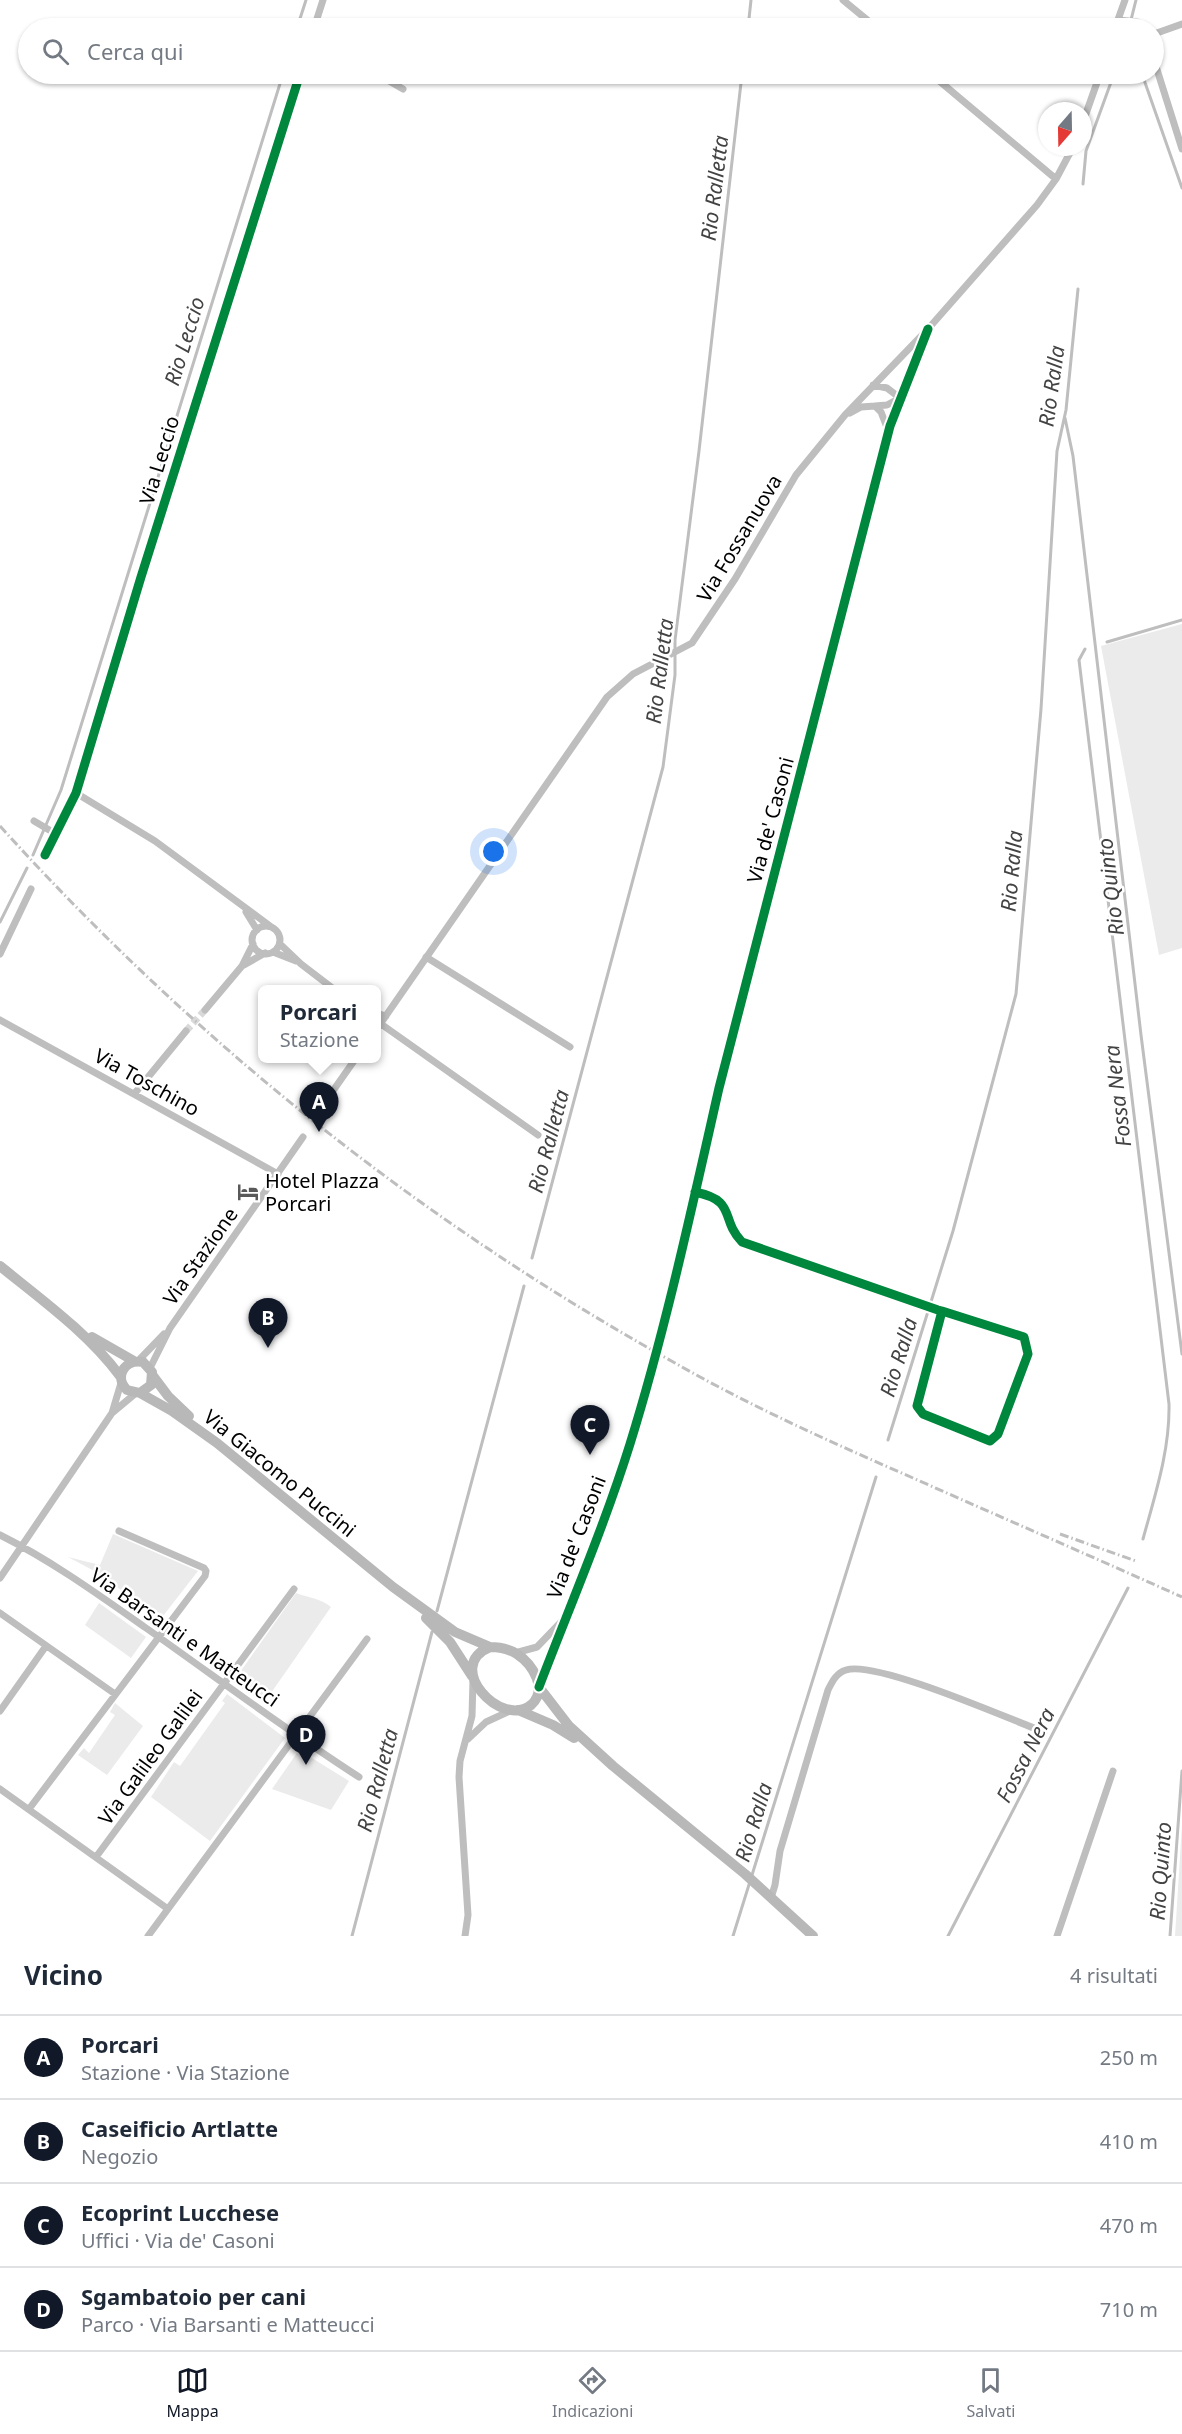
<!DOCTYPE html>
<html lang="it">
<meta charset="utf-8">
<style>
body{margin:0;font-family:"Noto Sans",sans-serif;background:#f6f6f7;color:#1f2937}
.compass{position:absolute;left:1038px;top:102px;width:54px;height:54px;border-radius:50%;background:#fff;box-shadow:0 2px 4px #0004;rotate:200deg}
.you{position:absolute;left:494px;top:852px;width:21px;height:21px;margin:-15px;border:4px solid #fff;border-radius:50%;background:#1a73e8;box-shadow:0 0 0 9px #1a73e833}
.badge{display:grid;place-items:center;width:39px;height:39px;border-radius:50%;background:#111827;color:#fff;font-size:20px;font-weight:700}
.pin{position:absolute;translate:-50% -50px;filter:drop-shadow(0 2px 3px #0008)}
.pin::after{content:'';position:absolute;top:32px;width:21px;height:18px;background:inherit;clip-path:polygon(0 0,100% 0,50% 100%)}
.popup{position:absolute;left:258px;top:985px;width:123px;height:78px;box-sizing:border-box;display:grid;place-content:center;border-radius:9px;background:#fff;filter:drop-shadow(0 2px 4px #0005);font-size:20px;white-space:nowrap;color:#747a83}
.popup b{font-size:22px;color:#1f2937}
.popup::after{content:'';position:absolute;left:50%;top:100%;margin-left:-12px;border:12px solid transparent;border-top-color:#fff}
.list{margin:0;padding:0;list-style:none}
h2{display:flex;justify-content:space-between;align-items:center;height:78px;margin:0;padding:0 24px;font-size:26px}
h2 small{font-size:20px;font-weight:400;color:#747a83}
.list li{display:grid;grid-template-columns:39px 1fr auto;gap:18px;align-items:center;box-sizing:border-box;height:84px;padding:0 24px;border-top:2px solid #e0e1e3}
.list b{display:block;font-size:22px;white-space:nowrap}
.list p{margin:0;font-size:20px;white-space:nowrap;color:#747a83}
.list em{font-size:20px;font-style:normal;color:#747a83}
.icon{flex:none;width:33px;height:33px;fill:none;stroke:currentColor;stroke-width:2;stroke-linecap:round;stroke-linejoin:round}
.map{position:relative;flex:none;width:1182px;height:1936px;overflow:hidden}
.search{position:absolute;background:#fff;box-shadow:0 2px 4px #0004;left:18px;right:18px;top:18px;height:66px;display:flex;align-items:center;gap:15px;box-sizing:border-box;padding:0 21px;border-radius:33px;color:#747a83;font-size:22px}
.sheet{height:414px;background:#fff}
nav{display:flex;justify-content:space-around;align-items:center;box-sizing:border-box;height:84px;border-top:2px solid #e0e1e3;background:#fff;font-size:16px;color:#747a83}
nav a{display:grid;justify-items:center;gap:3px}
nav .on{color:#111827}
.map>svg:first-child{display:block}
.green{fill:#ebebeb}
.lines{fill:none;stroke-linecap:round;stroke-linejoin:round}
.stream{stroke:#bebebe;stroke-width:3}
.minor-tunnel{stroke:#d9d9d9;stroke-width:7;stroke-dasharray:7 3.5;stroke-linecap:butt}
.minor{stroke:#bebebe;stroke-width:7}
.secondary{stroke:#b8b8b8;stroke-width:10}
.rail{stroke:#bebebe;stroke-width:3;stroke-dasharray:9 3 1.5 3;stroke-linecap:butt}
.cycleway-casing{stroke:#fff;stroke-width:13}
.cycleway{stroke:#00873e;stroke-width:9}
.labels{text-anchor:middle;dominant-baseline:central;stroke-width:5;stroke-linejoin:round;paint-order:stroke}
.street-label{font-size:20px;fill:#000;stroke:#fff}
.poi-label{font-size:20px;fill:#000;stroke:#fff;text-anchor:start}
.water-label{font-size:21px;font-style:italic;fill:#434343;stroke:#fff}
</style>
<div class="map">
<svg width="1182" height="1936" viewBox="0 0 1182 1936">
<rect width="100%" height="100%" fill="#fff"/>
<path class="green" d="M1182,624V948L1159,955L1101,646Z
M113,1534L198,1571L156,1625L149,1620L147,1609L113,1584L109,1589L102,1585L98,1573L68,1557L100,1565Z
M296,1593C309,1598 320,1598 331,1607L264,1703L233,1682Z
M99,1603L146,1637L131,1658L85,1625Z
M227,1694L285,1738L210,1841L151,1797L174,1762L180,1766L225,1703L222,1701Z
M115,1703L143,1726L107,1775L78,1755L84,1748L89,1753L115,1715L110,1712Z
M299,1750L349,1781L331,1810L272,1789Z
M1182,1825V1936H1175Z"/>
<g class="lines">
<path class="stream" d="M297,28L306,0
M748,28L751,0
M1129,28L1136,0
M1142,74L1182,188
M1083,184L1086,151L1114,74
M1065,418L1073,456L1141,1035L1182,1354
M1107,642L1182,620
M1085,649L1079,660L1169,1404C1170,1450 1155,1495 1143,1539
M33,855L61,790L283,74
M0,922L27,868
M532,1258L663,767L675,675V640L699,451L742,74
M888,1440L953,1231L1016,994L1041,709L1057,451L1066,410L1078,289
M437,1611L524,1286
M352,1936L432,1632
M733,1936L876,1477
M948,1936L1128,1588
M1170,1936L1182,1771"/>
<path class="minor-tunnel" d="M186,1031L205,1010
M652,1364L662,1325"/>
<path class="minor" d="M843,0L877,28
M1118,20L1137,22L1143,28
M314,28L323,0
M1115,28L1125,0
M1154,34L1182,24
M1154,60L1182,149
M377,74L403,89
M931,74L1056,179
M1083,122L1100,74
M873,385L887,388L900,398L887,405L875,406
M850,413L861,407L875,406L881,412L888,430
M76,793L155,841L270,926
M34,821L56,834
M45,855L76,793L141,577L300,74
M246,912L257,930
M252 940a14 14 0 1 1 28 0a14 14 0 1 1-28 0Z
M280,944L301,964L335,990
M273,952L296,961
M0,954L31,889
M426,957L570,1047
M244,965L265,953
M205,1010L242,966L253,944
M376,1013L386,1016
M0,1020L278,1174
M381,1024L538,1135
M376,1030L607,697L633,674L692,643L735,579L796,475L845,415L928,329L1037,205L1056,179L1073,147
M135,1093L186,1031
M323,1105L356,1058
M695,1192C738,1201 719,1218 742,1242L938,1310L942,1311L1024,1337L1028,1354L998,1434L990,1441L923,1414L917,1406L942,1311
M662,1325L719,1088L890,426L926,334
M138,1361L164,1334
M150,1368L170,1328L303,1137
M112,1413L121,1383
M0,1535C52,1561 99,1595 146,1628C217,1678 286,1730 359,1777
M0,1578L112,1413L136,1393
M0,1613L115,1694
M515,1653L537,1647L561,1622
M539,1687C580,1580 623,1475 652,1364
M0,1711L46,1646
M468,1739L486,1722L510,1711
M0,1789L168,1909
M29,1809L205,1576L206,1571L204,1568L119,1531
M96,1857L294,1589
M771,1898L775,1885L780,1851L828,1690C832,1682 836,1673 846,1670C876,1660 1009,1719 1044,1732
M148,1936L367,1639
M465,1936L468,1915L459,1777L460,1761L472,1716L473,1680
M1057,1936L1113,1771"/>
<path class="secondary" d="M0,1266C42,1300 88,1333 120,1376
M92,1337L134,1361
M153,1376L168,1396L189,1416
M140,1393L151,1385L152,1372L143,1362C124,1359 114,1377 127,1390L140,1393L172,1411L217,1443L393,1587L455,1632L490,1647
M426,1618L450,1642L472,1676
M490,1647C500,1647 509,1649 517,1654C532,1664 549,1689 531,1705C501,1729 443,1666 490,1647Z
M539,1687L569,1726L613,1766L745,1874L813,1936
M518,1710L553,1725L574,1738"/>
<path class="rail" d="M0,826C196,1043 420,1221 675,1363C752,1407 833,1443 913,1478C1003,1518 1093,1557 1182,1597
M1060,1534L1136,1561"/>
<defs>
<path id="cycleway" d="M45,855L76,793L141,577L300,74
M695,1192C738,1201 719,1218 742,1242L938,1310L942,1311L1024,1337L1028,1354L998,1434L990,1441L923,1414L917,1406L942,1311
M539,1687C570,1606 604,1527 630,1444C666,1328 692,1207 719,1088L890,426L928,329"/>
</defs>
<use href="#cycleway" class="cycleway-casing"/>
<use href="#cycleway" class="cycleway"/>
</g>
<defs>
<symbol id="hotel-bare" viewBox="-9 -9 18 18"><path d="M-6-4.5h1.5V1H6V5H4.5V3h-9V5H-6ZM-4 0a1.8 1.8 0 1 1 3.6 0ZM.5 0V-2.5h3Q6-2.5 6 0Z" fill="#595959" stroke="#fff" stroke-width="2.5" paint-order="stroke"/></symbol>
</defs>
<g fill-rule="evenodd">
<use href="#hotel-bare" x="233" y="1177" width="30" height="30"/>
</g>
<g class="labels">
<g class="street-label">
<text transform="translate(159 460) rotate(-73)">Via Leccio</text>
<text transform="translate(739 538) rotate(-59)">Via Fossanuova</text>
<text transform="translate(770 820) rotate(-75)">Via de' Casoni</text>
<text transform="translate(147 1082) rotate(29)">Via Toschino</text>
<text transform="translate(200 1256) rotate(-55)">Via Stazione</text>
<text transform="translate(280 1473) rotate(39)">Via Giacomo Puccini</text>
<text transform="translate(576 1537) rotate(-69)">Via de' Casoni</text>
<text transform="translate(185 1637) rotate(35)">Via Barsanti e Matteucci</text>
<text transform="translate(150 1757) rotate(-54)">Via Galileo Galilei</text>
</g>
<g class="poi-label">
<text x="265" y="1180">Hotel Plazza<tspan x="265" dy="23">Porcari</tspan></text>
</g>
<g class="water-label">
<text transform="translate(714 188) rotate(-83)">Rio Ralletta</text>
<text transform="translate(184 341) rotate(-73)">Rio Leccio</text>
<text transform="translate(1051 386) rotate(-82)">Rio Ralla</text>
<text transform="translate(659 671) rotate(-83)">Rio Ralletta</text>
<text transform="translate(1011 871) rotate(-85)">Rio Ralla</text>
<text transform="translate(1110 887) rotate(-97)">Rio Quinto</text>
<text transform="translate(1117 1096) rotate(-97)">Fossa Nera</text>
<text transform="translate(548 1141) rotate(-75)">Rio Ralletta</text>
<text transform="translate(898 1357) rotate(-73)">Rio Ralla</text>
<text transform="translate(1025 1755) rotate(-63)">Fossa Nera</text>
<text transform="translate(377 1780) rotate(-75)">Rio Ralletta</text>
<text transform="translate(753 1822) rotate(-73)">Rio Ralla</text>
<text transform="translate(1160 1871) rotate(-86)">Rio Quinto</text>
</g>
</g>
</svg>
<svg class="compass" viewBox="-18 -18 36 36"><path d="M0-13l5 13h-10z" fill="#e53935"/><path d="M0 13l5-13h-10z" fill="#747a83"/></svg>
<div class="you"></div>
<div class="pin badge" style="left:319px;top:1132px">A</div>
<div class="popup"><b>Porcari</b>Stazione</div>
<div class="pin badge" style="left:268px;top:1348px">B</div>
<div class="pin badge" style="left:590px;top:1455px">C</div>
<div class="pin badge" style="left:306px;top:1765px">D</div>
<div class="search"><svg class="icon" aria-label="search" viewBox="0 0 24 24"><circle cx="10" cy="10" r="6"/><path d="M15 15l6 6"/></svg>Cerca qui</div>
</div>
<section class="sheet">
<h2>Vicino<small>4 risultati</small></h2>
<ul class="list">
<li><span class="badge">A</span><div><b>Porcari</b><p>Stazione · Via Stazione</p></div><em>250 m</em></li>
<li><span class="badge">B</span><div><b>Caseificio Artlatte</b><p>Negozio</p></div><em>410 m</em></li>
<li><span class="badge">C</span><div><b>Ecoprint Lucchese</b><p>Uffici · Via de' Casoni</p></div><em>470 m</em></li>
<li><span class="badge">D</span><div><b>Sgambatoio per cani</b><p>Parco · Via Barsanti e Matteucci</p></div><em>710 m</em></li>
</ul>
</section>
<nav>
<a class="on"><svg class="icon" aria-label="map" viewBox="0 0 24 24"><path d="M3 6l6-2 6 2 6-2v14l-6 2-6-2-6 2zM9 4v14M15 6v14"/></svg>Mappa</a>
<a><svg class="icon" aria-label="directions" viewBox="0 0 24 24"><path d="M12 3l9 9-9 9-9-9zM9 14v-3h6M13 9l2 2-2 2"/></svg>Indicazioni</a>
<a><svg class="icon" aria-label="saved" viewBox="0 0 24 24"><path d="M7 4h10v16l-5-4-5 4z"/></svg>Salvati</a>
</nav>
